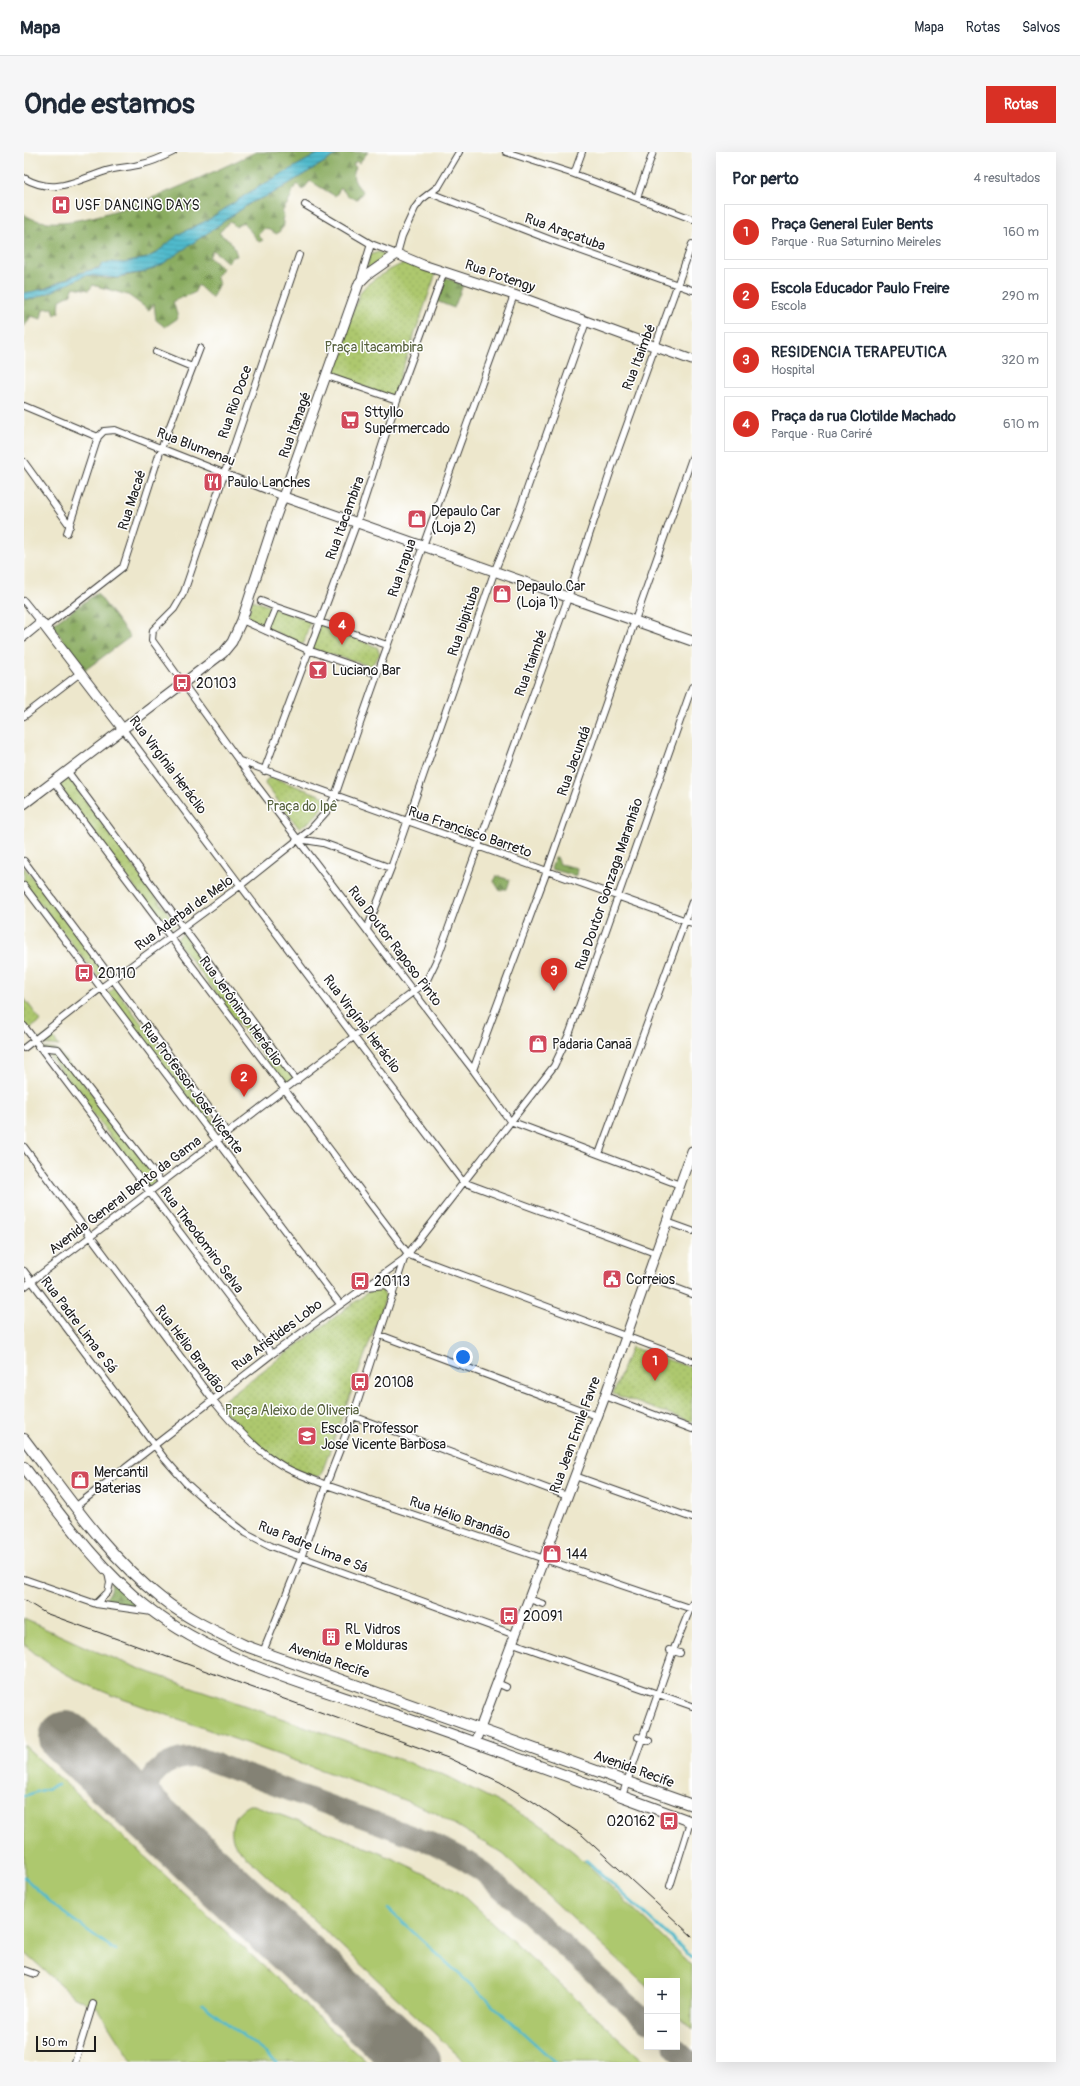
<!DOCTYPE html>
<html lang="pt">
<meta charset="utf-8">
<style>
body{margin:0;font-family:Pangolin,sans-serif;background:#f6f6f7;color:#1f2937}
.controls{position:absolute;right:12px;bottom:12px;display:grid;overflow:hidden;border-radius:0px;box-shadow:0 4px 16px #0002}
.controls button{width:36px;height:36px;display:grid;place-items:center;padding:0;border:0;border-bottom:1px solid #e0e1e3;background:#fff;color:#1f2937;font:20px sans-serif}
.scale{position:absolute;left:12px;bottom:10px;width:60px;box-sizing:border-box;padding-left:4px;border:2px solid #1c1c1c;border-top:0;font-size:11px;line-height:14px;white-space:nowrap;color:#1c1c1c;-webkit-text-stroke:3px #fff;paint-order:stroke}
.you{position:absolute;left:439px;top:1205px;width:14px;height:14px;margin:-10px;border:3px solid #fff;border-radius:50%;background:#1a73e8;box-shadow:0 0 0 6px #1a73e833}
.badge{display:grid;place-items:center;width:26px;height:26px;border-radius:50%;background:#d93025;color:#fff;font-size:13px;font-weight:700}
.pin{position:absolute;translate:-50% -33px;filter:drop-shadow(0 1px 2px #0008)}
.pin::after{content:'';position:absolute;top:21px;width:14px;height:12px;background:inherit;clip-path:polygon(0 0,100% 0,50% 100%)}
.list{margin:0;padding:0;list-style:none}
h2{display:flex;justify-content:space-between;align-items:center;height:52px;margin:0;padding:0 16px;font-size:17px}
h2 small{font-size:13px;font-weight:400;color:#747a83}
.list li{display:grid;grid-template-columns:26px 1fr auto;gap:12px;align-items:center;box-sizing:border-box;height:56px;margin:0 8px 8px;padding:0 8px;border:1px solid #e0e1e3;border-radius:0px}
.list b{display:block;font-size:15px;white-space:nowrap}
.list p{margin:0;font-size:13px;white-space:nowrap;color:#747a83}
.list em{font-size:13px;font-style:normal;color:#747a83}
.map{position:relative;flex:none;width:668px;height:1910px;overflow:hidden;border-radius:0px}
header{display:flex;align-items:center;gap:24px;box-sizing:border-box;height:56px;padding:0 20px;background:#fff;border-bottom:1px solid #e0e1e3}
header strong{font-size:19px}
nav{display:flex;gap:22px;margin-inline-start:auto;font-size:14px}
.intro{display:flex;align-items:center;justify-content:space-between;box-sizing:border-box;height:96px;padding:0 24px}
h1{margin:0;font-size:28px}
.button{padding:10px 18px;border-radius:0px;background:#d93025;color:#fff;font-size:14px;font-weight:700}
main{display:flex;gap:24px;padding:0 24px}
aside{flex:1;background:#fff;border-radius:0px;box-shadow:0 4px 16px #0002}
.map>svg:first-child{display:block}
.green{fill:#adc86e;stroke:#647245}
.forest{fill:url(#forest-firs);stroke:#53643e}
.park{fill:url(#park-dots);stroke:#647245}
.water{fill:url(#water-rules);stroke:#366b74}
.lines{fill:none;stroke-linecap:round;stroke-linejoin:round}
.stream{stroke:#50bacc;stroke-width:2.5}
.taxiway{stroke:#848274;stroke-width:21}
.runway{stroke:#848274;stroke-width:54}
.street-casing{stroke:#3b3a36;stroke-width:8}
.secondary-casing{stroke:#3b3a36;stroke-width:11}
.primary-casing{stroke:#3b3a36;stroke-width:12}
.street{stroke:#fff;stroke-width:6}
.secondary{stroke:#fff;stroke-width:9}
.primary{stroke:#fff;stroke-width:10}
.tram{stroke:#1c1c1c;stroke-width:1}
.labels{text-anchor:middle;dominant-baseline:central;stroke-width:3;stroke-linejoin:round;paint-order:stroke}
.poi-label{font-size:14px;fill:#1c1c1c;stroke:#fff;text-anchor:start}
.street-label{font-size:14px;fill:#1c1c1c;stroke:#fff}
.park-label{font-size:14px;fill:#56613d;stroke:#fff}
</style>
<header>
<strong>Mapa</strong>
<nav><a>Mapa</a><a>Rotas</a><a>Salvos</a></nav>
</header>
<div class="intro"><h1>Onde estamos</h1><a class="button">Rotas</a></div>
<main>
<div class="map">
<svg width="668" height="1910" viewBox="0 0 668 1910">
<defs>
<pattern id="forest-firs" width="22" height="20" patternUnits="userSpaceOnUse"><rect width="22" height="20" fill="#8aac61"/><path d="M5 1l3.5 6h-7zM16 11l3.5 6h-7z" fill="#708b4f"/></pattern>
<pattern id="park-dots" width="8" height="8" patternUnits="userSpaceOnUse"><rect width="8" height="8" fill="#adc86e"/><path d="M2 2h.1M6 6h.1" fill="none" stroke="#94ab5f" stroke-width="1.8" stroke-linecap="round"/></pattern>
<pattern id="water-rules" width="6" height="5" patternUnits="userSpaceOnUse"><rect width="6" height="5" fill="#50bacc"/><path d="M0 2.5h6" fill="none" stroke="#459faf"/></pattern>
</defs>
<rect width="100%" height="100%" fill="#fff"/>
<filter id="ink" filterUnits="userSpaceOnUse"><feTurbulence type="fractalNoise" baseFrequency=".025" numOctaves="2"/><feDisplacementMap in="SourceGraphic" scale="8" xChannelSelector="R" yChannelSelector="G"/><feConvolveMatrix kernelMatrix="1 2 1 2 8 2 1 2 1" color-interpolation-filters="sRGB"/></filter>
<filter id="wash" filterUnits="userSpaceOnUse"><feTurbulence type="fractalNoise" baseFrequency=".012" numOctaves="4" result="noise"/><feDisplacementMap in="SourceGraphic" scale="16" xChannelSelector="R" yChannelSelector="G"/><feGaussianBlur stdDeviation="0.9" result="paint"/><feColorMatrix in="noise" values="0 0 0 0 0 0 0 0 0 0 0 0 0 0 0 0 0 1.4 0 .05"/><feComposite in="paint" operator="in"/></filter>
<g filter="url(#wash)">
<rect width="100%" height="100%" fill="#ede7cc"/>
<path class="green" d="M354,100L369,104L351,112L341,123L346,103Z
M0,1467L66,1497L119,1518L423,1624L482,1654L520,1675L559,1708L668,1813V1877L653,1863V1829H623V1835L479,1702L410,1660L367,1643L90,1544C56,1530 27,1517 0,1492Z
M0,1593L343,1910H108L74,1857L49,1844L0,1800Z
M225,1653H230C300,1680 375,1703 438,1743L621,1910H441L214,1697C202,1682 208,1661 225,1653Z"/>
<path class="forest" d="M232,0H297L226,40L184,68L155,82L140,96L123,106L100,111L84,110C75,117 66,117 56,121C37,128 20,140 0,141V62C40,95 188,20 232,0Z
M317,0H344L335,11L332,9L329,13L332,15C326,26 332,32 339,40L333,47L324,44L317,36L311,44L286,29L279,38L273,32C267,39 269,41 266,47C264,52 260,55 258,61L260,64L258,67L260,74L253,82L241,76L234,83L239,88L235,90L219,70L212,75L206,69L195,81L209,92L213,104L208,105L203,110L189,98L185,105L198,116L192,125L195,131L188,146L174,133L170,141L149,149L154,166L141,175L132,168L130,152L125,158L104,143L69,133L65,138L50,135L46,143L36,148L35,160L31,163L29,156L19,157L17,167L7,164L0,175V147H8L27,140L62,123L86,127L121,120L137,113L228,50L246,43Z
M421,125L439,133L430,156L412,149Z
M73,441L106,485L61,518L28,473Z
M531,705H533L536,712L553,716L552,724L527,717Z
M473,724L486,728L483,737L476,739L470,729Z
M87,1426L123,1457L76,1450C86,1443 89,1439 87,1426Z"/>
<path class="park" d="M382,110L411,120V124L370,241L365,244L304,222L337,139C350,125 365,118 382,110Z
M228,448L286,469L280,491L277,492L223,467Z
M295,472L353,495L356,502L347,514L287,497Z
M44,625L152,772L144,779L34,633Z
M247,625L301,645C297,661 289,668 275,676L241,632L242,628Z
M0,715L81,820L75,826L0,731Z
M159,782L271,927L262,935L152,788Z
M91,836L194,974L189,978L84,841Z
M0,846L17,869L4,878L0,872Z
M26,881L35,894L16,892L15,888Z
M19,896L34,898L134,1028L125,1035Z
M351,1135L358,1137L362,1145L297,1323C284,1330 250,1309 240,1300C225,1287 212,1271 199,1257L198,1253L201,1247Z
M607,1195L668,1216V1270L589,1242Z"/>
<path class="water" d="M297,0H317L246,43L228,50L137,113L121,120L101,123L94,126L62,123L27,140L8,147H0V141L21,137L56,121L76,116L78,112L85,110L100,111L123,106L132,101L155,82L184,68L226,40Z"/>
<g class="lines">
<path class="stream" d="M0,1644L34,1633
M562,1708L668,1805
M0,1725L33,1756L92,1799
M364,1757L531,1910
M178,1852L253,1910"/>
<path class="taxiway" d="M139,1677C134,1670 127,1662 125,1653C116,1620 149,1602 177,1606L410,1692L439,1707L459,1720L623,1870
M650,1895L666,1910"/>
<path class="runway" d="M42,1586L390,1910"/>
</g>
</g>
<g filter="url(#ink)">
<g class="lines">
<defs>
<path id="street" d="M482,0L550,22L668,67
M550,22L558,0
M0,26C30,43 49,30 79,20C91,15 105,16 118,12C129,10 139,5 149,0
M406,41L527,88L668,138
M613,46L629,0
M281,53L347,92L373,102L378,84L391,56L397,48L415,34L435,0
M275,103L160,440L150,457L129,478L128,488L231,631L449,918L486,969L656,1033
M336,128L347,92
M132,200L168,215
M303,224L373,248
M0,254L74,285
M0,310L46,374
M43,381L74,285L80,279L91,278L260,345
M0,449L17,470
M237,449L252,455
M218,468L284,498L353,522
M22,475L99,415L137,297L176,196
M242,479L252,455L363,493
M0,564L56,521
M99,577L439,1030L631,1101
M216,609L668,771
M240,619L333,370L373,248L420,120
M44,620L273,929
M30,630L385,1103
M275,687L299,691L367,716
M0,709L203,980
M0,734L316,1152
M343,777L367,716L471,418L496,357L562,170
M0,874L248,1202
M14,895L34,897L137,1030
M0,896L77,836L217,733L286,678L303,659L311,644C368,477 429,310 490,143
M449,918L523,719L668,306
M0,995L188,1247C210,1274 232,1299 262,1316C275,1323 289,1327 302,1333L668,1457
M575,1002L668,750
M643,1070L668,1079
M385,1103L668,1209
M0,1119L140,1306L162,1331L191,1357L222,1381L247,1394L491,1483
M623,1125L668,1142
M0,1135L402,830L414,805L544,446L590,309L668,92
M342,1135L362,1133L366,1136L369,1143
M356,1183L573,1264
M581,1244L668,1277
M329,1264L543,1344
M551,1324L668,1366
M51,1355L248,1202L380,1107L530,914L546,880L668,535
M0,1427L72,1452L128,1460
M505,1447L519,1452
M72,1452L84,1440L86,1431L84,1421
M489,1491L668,1554
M645,1498L656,1501
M239,1500L277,1406L302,1333L329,1264L380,1107
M473,1531L482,1535
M614,1585L625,1589
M598,1644L649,1499L668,1452
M646,1734L666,1670
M0,1818L11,1822
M51,1910L69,1852"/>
<path id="secondary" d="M260,345L668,489
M0,484L17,470L99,577
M0,652L199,501L208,490L218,468L250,370L335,131L343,123L373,102L399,113L490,143L668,208
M451,1590L581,1244L668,999"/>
<path id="primary" d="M0,1287C42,1342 82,1403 137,1446C162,1466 192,1480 222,1494L668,1653
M0,1315C36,1362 75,1418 123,1455C195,1511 287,1533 372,1563C471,1597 570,1634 668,1670"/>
</defs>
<use href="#street" class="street-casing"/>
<use href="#secondary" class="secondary-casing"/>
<use href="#primary" class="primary-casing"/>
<use href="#street" class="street"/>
<use href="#secondary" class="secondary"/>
<use href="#primary" class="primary"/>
<path class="tram" d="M0,1448L21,1461L424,1606L476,1630L508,1649L558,1683L668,1784"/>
</g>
</g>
<defs>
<symbol id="hospital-square" viewBox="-11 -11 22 22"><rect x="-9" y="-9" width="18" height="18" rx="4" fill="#d1495b" stroke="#fff"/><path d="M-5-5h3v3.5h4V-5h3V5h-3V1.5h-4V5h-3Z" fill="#fff"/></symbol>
<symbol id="supermarket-square" viewBox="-11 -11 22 22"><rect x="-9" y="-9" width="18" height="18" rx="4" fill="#d1495b" stroke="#fff"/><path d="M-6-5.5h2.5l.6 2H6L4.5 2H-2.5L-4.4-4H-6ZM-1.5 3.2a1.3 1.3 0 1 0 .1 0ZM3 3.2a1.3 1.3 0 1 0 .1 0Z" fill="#fff"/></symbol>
<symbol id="restaurant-square" viewBox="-11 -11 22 22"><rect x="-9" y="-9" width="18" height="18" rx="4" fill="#d1495b" stroke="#fff"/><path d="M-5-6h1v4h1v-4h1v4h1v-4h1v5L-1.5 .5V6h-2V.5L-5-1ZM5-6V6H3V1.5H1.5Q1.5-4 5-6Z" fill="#fff"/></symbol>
<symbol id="shop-square" viewBox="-11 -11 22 22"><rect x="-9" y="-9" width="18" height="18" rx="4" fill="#d1495b" stroke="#fff"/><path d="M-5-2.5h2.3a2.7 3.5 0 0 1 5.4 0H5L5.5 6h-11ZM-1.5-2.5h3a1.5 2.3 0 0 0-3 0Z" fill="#fff"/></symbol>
<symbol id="bar-square" viewBox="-11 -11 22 22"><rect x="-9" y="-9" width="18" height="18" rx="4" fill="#d1495b" stroke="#fff"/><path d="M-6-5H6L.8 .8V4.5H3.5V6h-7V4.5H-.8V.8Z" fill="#fff"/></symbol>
<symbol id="bus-square" viewBox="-11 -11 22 22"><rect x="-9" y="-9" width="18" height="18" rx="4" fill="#d1495b" stroke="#fff"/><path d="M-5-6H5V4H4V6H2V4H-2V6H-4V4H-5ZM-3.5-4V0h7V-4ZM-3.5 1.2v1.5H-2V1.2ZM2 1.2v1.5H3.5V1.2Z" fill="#fff"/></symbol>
<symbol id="civic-square" viewBox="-11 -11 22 22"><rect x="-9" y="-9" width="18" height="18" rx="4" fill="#d1495b" stroke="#fff"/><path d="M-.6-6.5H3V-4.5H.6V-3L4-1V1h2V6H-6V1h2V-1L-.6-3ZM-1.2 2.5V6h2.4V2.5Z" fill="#fff"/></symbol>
<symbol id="school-square" viewBox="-11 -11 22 22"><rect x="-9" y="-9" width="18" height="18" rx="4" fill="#d1495b" stroke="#fff"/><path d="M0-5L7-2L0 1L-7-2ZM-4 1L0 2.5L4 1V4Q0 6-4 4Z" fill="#fff"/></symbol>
<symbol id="building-square" viewBox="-11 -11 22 22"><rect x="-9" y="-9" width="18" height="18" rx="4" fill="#d1495b" stroke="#fff"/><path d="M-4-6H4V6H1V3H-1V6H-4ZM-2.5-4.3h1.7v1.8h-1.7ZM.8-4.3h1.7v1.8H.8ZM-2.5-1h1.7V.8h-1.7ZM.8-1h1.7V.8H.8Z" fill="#fff"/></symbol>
</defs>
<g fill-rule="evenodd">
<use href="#hospital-square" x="26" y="42" width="22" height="22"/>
<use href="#supermarket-square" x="315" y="257" width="22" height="22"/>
<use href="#restaurant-square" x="178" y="319" width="22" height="22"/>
<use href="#shop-square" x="382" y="356" width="22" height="22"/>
<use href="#shop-square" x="467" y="431" width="22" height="22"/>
<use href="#bar-square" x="283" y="507" width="22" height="22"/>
<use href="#bus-square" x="147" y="520" width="22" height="22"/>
<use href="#bus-square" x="49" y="810" width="22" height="22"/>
<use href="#shop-square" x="503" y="881" width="22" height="22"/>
<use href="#civic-square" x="577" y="1116" width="22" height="22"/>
<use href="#bus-square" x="325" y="1118" width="22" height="22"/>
<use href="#bus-square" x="325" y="1219" width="22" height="22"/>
<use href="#school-square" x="272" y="1273" width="22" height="22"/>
<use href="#shop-square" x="45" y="1317" width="22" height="22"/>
<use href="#shop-square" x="517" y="1391" width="22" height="22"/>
<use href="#bus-square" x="474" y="1453" width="22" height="22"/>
<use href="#building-square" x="296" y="1474" width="22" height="22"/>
<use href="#bus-square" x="634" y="1658" width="22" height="22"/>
</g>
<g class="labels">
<g class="poi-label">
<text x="51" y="53">USF DANCING DAYS</text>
<text x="340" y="260">Sttyllo<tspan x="340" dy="16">Supermercado</tspan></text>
<text x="203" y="330">Paulo Lanches</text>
<text x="407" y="359">Depaulo Car<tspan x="407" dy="16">(Loja 2)</tspan></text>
<text x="492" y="434">Depaulo Car<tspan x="492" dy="16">(Loja 1)</tspan></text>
<text x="308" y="518">Luciano Bar</text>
<text x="172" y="531">20103</text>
<text x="74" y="821">20110</text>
<text x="528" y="892">Padaria Canaã</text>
<text x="602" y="1127">Correios</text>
<text x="350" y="1129">20113</text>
<text x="350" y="1230">20108</text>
<text x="297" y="1276">Escola Professor<tspan x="297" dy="16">Jose Vicente Barbosa</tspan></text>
<text x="70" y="1320">Mercantil<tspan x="70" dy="16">Baterias</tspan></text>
<text x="542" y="1402">144</text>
<text x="499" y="1464">20091</text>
<text x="321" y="1477">RL Vidros<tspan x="321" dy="16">e Molduras</tspan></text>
<text x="631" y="1669" text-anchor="end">020162</text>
</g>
<g class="street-label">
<text transform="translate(541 80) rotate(20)">Rua Araçatuba</text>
<text transform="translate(476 124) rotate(19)">Rua Potengy</text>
<text transform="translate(615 205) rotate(-69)">Rua Itaimbé</text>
<text transform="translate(211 250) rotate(-71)">Rua Rio Doce</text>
<text transform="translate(271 273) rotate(-70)">Rua Itanagé</text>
<text transform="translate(172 295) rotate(21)">Rua Blumenau</text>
<text transform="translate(108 348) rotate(-72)">Rua Macaé</text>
<text transform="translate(321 366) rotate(-70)">Rua Itacambira</text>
<text transform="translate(378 416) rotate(-71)">Rua Irapua</text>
<text transform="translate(440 469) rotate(-71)">Rua Ibipituba</text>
<text transform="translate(507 511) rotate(-70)">Rua Itaimbé</text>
<text transform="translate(550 609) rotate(-70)">Rua Jacundá</text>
<text transform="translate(144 613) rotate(53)">Rua Virgínia Heráclio</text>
<text transform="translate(446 680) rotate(19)">Rua Francisco Barreto</text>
<text transform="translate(585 732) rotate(-71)">Rua Doutor Gonzaga Maranhão</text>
<text transform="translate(160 761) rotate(-36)">Rua Aderbal de Melo</text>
<text transform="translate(371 794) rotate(53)">Rua Doutor Raposo Pinto</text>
<text transform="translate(217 859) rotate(54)">Rua Jerônimo Heráclio</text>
<text transform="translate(338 872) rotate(53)">Rua Virgínia Heráclio</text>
<text transform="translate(168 936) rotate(53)">Rua Professor José Vicente</text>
<text transform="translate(101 1043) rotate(-37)">Avenida General Bento da Gama</text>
<text transform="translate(178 1088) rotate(53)">Rua Theodomiro Selva</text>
<text transform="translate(55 1173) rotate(53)">Rua Padre Lima e Sá</text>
<text transform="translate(253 1183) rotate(-37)">Rua Aristides Lobo</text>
<text transform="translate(166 1197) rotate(53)">Rua Hélio Brandão</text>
<text transform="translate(551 1283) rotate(-70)">Rua Jean Emile Favre</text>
<text transform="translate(436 1366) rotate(19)">Rua Hélio Brandão</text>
<text transform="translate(289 1395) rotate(22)">Rua Padre Lima e Sá</text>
<text transform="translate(305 1508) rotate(19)">Avenida Recife</text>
<text transform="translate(610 1617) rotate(20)">Avenida Recife</text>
</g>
<g class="park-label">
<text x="350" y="195">Praça Itacambira</text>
<text x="278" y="654">Praça do Ipê</text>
<text x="268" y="1258">Praça Aleixo de Oliveria</text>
</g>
</g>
</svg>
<div class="controls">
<button>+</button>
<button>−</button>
</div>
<div class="scale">50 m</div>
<div class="you"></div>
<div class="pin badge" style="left:631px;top:1229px">1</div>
<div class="pin badge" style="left:220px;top:945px">2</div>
<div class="pin badge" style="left:530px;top:839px">3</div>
<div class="pin badge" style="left:318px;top:493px">4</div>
</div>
<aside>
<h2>Por perto<small>4 resultados</small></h2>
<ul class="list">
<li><span class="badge">1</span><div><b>Praça General Euler Bents</b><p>Parque · Rua Saturnino Meireles</p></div><em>160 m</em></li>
<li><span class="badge">2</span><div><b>Escola Educador Paulo Freire</b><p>Escola</p></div><em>290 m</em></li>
<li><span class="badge">3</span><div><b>RESIDENCIA TERAPEUTICA</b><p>Hospital</p></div><em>320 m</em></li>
<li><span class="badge">4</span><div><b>Praça da rua Clotilde Machado</b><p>Parque · Rua Cariré</p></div><em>610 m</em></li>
</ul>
</aside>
</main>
